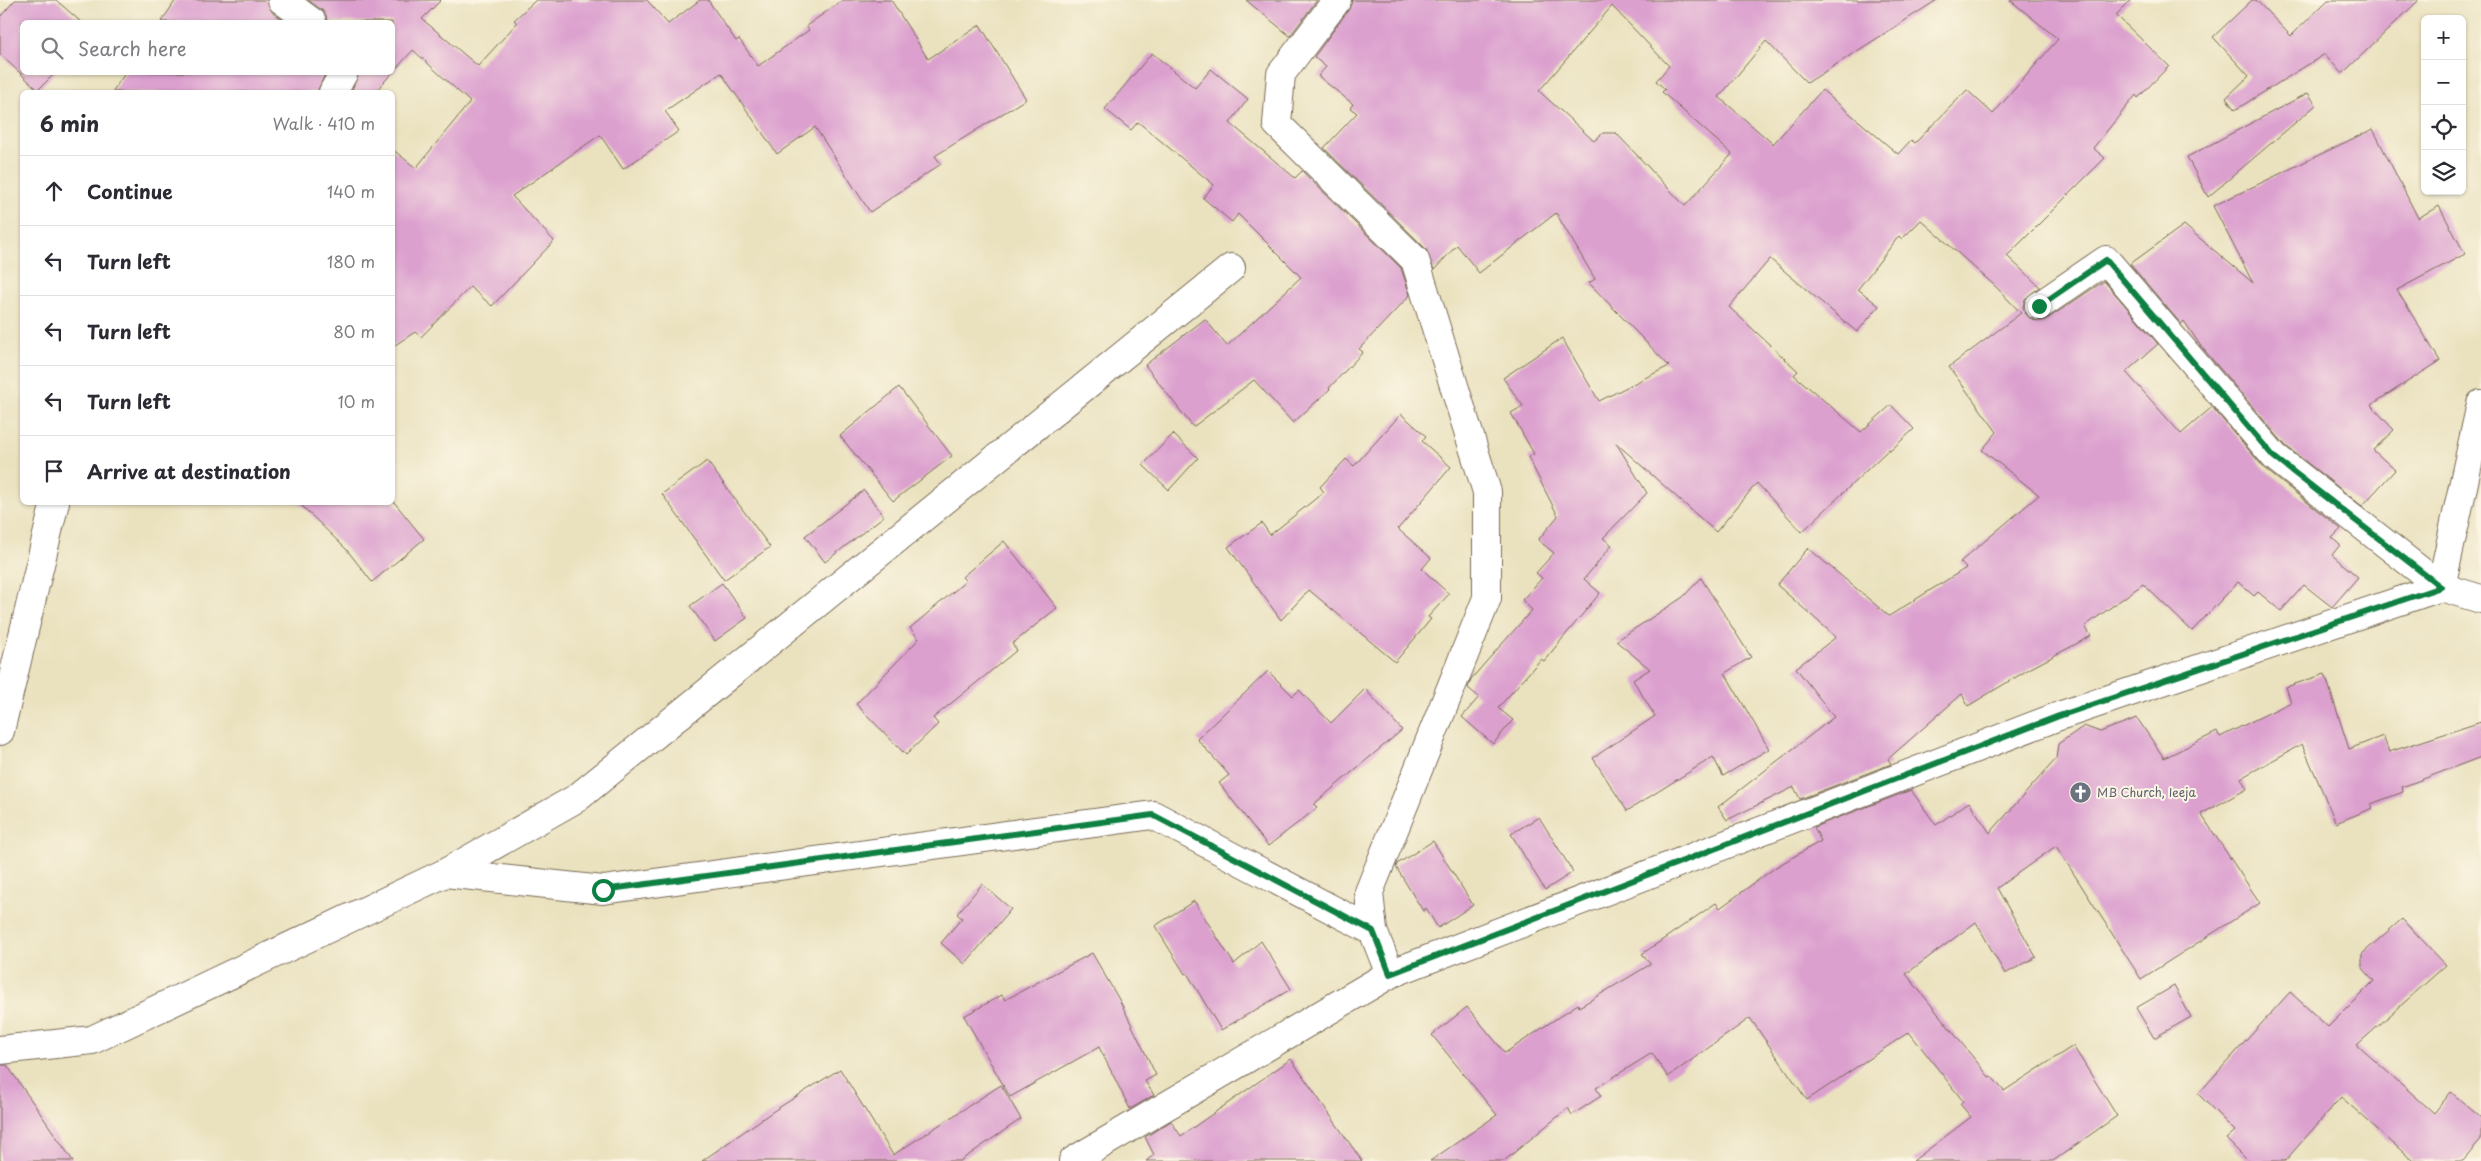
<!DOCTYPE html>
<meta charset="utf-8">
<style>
body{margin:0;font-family:"Playpen Sans",sans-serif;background:#f2f2f3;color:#2b2b33}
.controls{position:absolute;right:15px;top:15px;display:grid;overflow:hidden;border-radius:8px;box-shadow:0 1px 4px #0004}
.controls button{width:45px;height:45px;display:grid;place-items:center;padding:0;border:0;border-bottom:1px solid #e1e1e2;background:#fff;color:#2b2b33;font:25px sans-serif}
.stop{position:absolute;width:15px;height:15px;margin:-11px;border:4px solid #0b8043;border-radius:50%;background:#fff}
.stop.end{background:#0b8043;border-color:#fff;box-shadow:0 1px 5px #0008}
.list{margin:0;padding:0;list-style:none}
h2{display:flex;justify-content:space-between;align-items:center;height:65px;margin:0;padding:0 20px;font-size:21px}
h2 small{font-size:16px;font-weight:400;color:#7c7c81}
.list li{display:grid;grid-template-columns:32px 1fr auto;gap:15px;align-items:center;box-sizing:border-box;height:70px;padding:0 20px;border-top:1px solid #e1e1e2}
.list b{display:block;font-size:19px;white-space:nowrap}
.list em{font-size:16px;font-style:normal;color:#7c7c81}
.icon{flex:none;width:28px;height:28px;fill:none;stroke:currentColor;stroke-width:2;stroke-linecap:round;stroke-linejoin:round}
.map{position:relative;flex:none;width:2481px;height:1161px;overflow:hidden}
.search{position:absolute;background:#fff;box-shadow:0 1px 4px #0004;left:20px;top:20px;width:375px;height:55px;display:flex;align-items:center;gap:12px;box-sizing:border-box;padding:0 18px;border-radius:8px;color:#7c7c81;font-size:19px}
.panel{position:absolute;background:#fff;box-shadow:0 1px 4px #0004;left:20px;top:90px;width:375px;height:415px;border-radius:8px}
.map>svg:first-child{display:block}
.building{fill:#dca0cf;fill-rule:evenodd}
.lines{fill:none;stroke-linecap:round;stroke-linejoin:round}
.minor-casing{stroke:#786a56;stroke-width:30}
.minor{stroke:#fff;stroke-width:28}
.route{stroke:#0b8043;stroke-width:6}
.labels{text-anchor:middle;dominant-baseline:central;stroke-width:4;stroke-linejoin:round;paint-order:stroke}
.worship-label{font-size:12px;fill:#5b616d;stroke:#fcf5e5;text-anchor:start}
</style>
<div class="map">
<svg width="2481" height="1161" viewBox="0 0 2481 1161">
<rect width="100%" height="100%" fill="#fcf5e5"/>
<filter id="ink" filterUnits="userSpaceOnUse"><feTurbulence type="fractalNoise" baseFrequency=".02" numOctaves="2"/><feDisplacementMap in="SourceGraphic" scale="10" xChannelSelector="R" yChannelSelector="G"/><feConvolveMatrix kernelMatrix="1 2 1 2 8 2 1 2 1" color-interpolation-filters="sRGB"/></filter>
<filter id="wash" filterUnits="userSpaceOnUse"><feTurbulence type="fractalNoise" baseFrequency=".0096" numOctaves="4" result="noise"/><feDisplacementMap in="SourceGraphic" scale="20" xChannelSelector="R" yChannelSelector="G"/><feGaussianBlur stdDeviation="1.12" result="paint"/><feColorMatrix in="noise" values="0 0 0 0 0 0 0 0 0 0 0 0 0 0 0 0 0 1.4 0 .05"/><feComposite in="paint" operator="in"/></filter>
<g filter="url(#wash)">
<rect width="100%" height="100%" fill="#eae2bf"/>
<g id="blocks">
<path class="building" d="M15,0H56L81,22H22V72H56L38,90L0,54V17Z
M176,0H267L272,12L286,22H161Z
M308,0H441L422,19L478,66L517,23L514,20L536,0H647L668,24L700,0H708L736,41L739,39L758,66L809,30L806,26L843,0H891L928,59L980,25L1026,99L935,156L941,164L870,212L815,127L777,154L721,73L665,111L679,131L623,169L600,135L512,196L554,241L492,306L470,287L421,337L415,332L392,347V149L416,168L470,102L413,50L375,92H351L359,72H392V22H327L326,15L322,10Z
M1246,0H1317L1290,36Z
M1352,0H1937L1807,83L1766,41L1719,97L1773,144L1822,90L1898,154L1911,140L1915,143L1967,90L1993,114L2058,39L2010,0H2131L2116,15L2169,66L2138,98L2136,95L2093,148L2105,158L2007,256L2040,287L2025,299L2023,307L2026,314L2033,320L2041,321L2047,319L2104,281L2158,344L2126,372L2181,434L2212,407L2265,469L2341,529L2332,538L2340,545L2332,555L2358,577L2332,607L2304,585L2281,611L2258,592L2254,596L2238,582L2192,631L2143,584L2085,626L2091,636L2031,668L1968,706L1962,694L1888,759L1891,764L1800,799L1794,787L1727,820L1718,807L1834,717L1796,668L1836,637L1777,585L1808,548L1889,616L1966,568L1960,562L2039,495L1982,450L1997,432L1949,367L2021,313L1995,286L1921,220L1902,239L1899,236L1858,289L1879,306L1857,332L1770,259L1729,307L1798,371L1794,375L1861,432L1891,405L1914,429L1890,451L1889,449L1802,532L1757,483L1716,532L1616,443L1647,493L1603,538L1612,545L1584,579L1600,593L1544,661L1541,659L1498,708L1513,720L1493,744L1462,717L1479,697L1468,688L1471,679L1532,610L1522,600L1542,578L1536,573L1554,553L1538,540L1558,516L1528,457L1534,454L1511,413L1523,406L1503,378L1562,338L1599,401L1669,366L1589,283L1595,279L1556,213L1479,273L1457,245L1434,270L1426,249L1324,148L1357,113L1350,108L1353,104L1318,76L1326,67L1314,57L1349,9ZM1612,6L1669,66L1656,81L1665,89L1662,92L1732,154L1685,206L1616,133H1603L1594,141L1539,91Z
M2252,0H2256L2291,36L2328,0H2419L2342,74L2325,54L2235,110L2226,98L2249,76L2213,37Z
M1152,53L1195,88L1211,69L1248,99L1230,123L1295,178L1302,171L1401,268L1410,295L1359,349L1363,352L1329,388L1330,389L1293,423L1254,380L1193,427L1145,365L1205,319L1227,346L1301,277L1238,214L1232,222L1203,198L1214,185L1138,122L1131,130L1105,109Z
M126,72H326L317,92H112Z
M2308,93L2316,105L2208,197L2187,157Z
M2373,129L2418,218L2439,206L2465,254L2397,290L2440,361L2371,405L2394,430L2373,450L2395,470L2362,506L2286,446L2200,345L2184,321L2181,324L2130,264L2184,225L2253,283L2213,206Z
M899,387L952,456L893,501L840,436Z
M1401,414L1426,436L1422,441L1451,467L1398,529L1431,558L1422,569L1449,594L1428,617L1431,619L1395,662L1309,590L1281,620L1228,547L1262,523L1270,535L1324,492L1320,487L1346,459L1354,466Z
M1173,434L1198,458L1169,490L1143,465Z
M707,461L770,547L724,580L662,494Z
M864,490L884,516L825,562L805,536Z
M298,502H394L424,539L372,582L347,550Z
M1004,541L1057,608L1012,644L1017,650L933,718L938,724L906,755L856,704L919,639L910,628L966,581L962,577Z
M1701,578L1751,657L1725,673L1769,749L1723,776L1713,757L1627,811L1593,758L1655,716L1633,680L1650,669L1616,641L1683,597Z
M722,583L747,618L715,641L690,606Z
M1268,671L1293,696L1299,690L1331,723L1365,689L1402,730L1314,804L1317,808L1268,846L1219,783L1229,775L1197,739Z
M2325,674L2349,749L2383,736L2389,752L2481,722V757L2402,787L2403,792L2371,804L2373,808L2336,823L2302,744L2241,778L2247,789L2201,814L2260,903L2141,979L2056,846L1997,888L2036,957L2005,974L1976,922L1906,974L1989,1077L1991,1076L2004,1091L2073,1046L2117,1116L2053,1161H1913L1971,1117L1960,1104L1963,1101L1909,1032L1807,1100L1750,1018L1668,1077L1652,1053L1596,1088L1601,1096L1572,1115L1568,1108L1504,1161H1430L1497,1115L1432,1035L1467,1007L1505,1053L1578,1004L1579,1007L1651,964L1642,954L1716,903L1720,908L1776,867L1821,841L1814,827L1911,790L1936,825L1969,802L1990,833L2056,759L2058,744L2084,726L2100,732L2137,718L2164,758L2217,732L2220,737L2291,702L2286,687Z
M1539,817L1573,872L1545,890L1511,834Z
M1433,841L1473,905L1438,928L1426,908L1423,911L1396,867L1397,864Z
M982,884L1011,909L965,964L941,943L962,918L957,914Z
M1194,901L1234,964L1261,941L1291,989L1221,1030L1187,973L1185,974L1155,926Z
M2402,919L2446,965L2357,1045L2434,1113L2451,1092L2481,1118V1140L2463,1161H2413L2341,1097L2285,1161H2248L2226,1139L2235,1131L2198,1094L2290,992L2328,1027L2374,981L2362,967V954Z
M1092,953L1121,1003L1156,1075L1145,1081L1154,1095L1130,1109L1099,1047L1010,1097L964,1016L1002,995L1005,1000Z
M2174,986L2191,1017L2154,1038L2136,1008Z
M1291,1059L1362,1161H1146L1154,1155L1145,1137L1171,1121L1181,1136Z
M0,1065H7L73,1161H0Z
M840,1069L893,1155L1001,1085L1021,1119L960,1161H702L772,1112Z"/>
</g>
</g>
<g filter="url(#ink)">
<use href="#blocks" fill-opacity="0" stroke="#786a56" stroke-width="1"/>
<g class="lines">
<defs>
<path id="minor" d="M282,0L312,22
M1337,0L1281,74L1277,124L1415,260L1487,492V598L1369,892L1373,931
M333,92L344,72
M2039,306L2106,260L2275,457L2441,587L2481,404
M0,731L55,502
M445,873L603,890L1153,815L1373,931L1390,974
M0,1050L92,1040L445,873L577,798L1231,268
M1073,1161L1390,974L2059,716L2441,587L2481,599"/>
</defs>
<use href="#minor" class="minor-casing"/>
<use href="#minor" class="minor"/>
</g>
</g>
<g class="lines" filter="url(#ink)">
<path class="route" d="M603,890L1153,815L1373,931L1390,974L2059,716L2441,587L2274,457L2106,260L2039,306"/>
</g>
<defs>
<symbol id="church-disc" viewBox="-11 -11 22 22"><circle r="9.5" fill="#6b7280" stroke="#fcf5e5"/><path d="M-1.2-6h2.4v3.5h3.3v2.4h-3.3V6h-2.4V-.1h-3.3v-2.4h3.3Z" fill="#fff"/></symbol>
</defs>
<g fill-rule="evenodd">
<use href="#church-disc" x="2068" y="780" width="25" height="25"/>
</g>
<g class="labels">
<g class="worship-label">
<text x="2097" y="792">MB Church, Ieeja</text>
</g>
</g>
</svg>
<div class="controls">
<button>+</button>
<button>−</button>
<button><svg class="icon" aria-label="locate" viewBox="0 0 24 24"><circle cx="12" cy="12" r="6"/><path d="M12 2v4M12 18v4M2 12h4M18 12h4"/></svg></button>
<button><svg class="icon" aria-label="layers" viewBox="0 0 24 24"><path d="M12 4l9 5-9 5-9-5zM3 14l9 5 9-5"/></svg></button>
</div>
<div class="stop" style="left:603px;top:890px"></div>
<div class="stop end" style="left:2039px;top:306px"></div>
<div class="search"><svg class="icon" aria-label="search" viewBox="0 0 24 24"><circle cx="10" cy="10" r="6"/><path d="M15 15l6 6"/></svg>Search here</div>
<section class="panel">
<h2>6 min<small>Walk · 410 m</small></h2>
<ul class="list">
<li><svg class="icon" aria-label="ahead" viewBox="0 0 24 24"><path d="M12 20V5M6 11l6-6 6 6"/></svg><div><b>Continue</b></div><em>140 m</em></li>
<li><svg class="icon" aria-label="left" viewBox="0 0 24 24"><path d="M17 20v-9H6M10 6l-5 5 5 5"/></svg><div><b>Turn left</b></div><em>180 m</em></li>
<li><svg class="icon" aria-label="left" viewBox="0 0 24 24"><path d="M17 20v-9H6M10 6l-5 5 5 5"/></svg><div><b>Turn left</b></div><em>80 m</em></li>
<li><svg class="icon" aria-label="left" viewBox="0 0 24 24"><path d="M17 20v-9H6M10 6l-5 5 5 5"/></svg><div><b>Turn left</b></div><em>10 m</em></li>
<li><svg class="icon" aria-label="arrive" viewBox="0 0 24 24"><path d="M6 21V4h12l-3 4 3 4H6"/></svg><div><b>Arrive at destination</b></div></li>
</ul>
</section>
</div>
